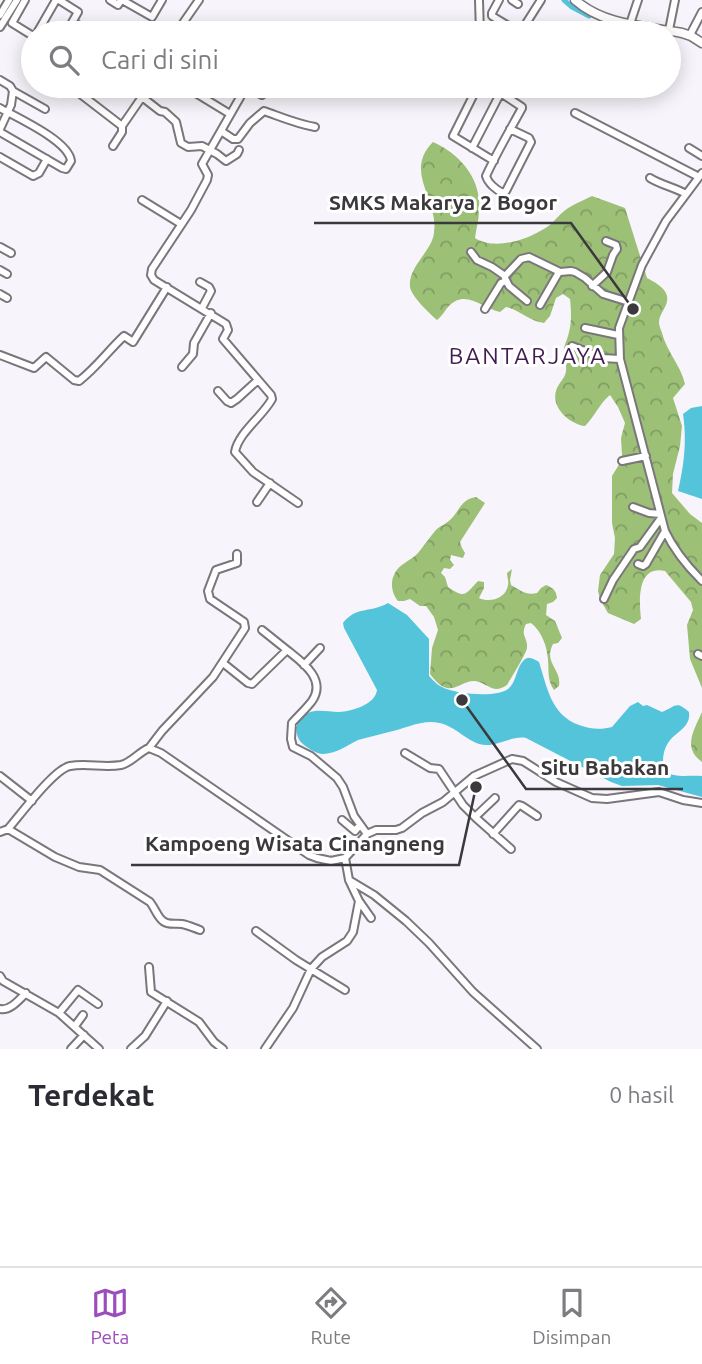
<!DOCTYPE html>
<html lang="id">
<style>
body{margin:0;font-family:Ubuntu,sans-serif;background:#f7f7f7;color:#2b2b33}
.list{margin:0;padding:0;list-style:none}
h2{display:flex;justify-content:space-between;align-items:center;height:91px;margin:0;padding:0 28px;font-size:30px}
h2 small{font-size:23px;font-weight:400;color:#7c7c81}
.icon{flex:none;width:38px;height:38px;fill:none;stroke:currentColor;stroke-width:2;stroke-linecap:round;stroke-linejoin:round}
.map{position:relative;flex:none;width:702px;height:1049px;overflow:hidden}
.search{position:absolute;background:#fff;box-shadow:0 4px 18px #0003;left:21px;right:21px;top:21px;height:77px;display:flex;align-items:center;gap:18px;box-sizing:border-box;padding:0 24px;border-radius:38px;color:#7c7c81;font-size:26px}
.sheet{height:217px;background:#fff}
nav{display:flex;justify-content:space-around;align-items:center;box-sizing:border-box;height:98px;border-top:2px solid #e1e1e2;background:#fff;font-size:19px;color:#7c7c81}
nav a{display:grid;justify-items:center;gap:4px}
nav .on{color:#9b4cbd}
.map>svg:first-child{display:block}
.forest{fill:url(#forest-crowns)}
.cemetery{fill:url(#cemetery-stones)}
.water{fill:#53c4da}
.lines{fill:none;stroke-linecap:round;stroke-linejoin:round}
.canal{stroke:#53c4da;stroke-width:5}
.minor-casing{stroke:#7a767c;stroke-width:10}
.major-casing{stroke:#7a767c;stroke-width:11}
.minor{stroke:#fff;stroke-width:6}
.major{stroke:#fff;stroke-width:8}
.labels{text-anchor:middle;dominant-baseline:central;stroke-width:6;stroke-linejoin:round;paint-order:stroke}
.quarter-label{font-size:23px;letter-spacing:2px;fill:#421c52;stroke:#fff}
.leader{fill:none;stroke:#3b393c;stroke-width:2.5}
.callout-dot{fill:#3b393c;stroke:#fff;stroke-width:2.5}
.callout-label{font-size:21px;text-anchor:middle;font-weight:bold;fill:#3b393c;stroke:#fff;stroke-width:6;stroke-linejoin:round;paint-order:stroke}
</style>
<div class="map">
<svg width="702" height="1049" viewBox="0 0 702 1049">
<defs>
<pattern id="forest-crowns" width="20" height="18" patternUnits="userSpaceOnUse" patternTransform="scale(1.75)"><rect width="20" height="18" fill="#9dc077"/><path d="M2 6a3 3 0 1 1 6 0M12 15a3 3 0 1 1 6 0" fill="none" stroke="#819d63"/></pattern>
<pattern id="cemetery-stones" width="16" height="16" patternUnits="userSpaceOnUse" patternTransform="scale(1.75)"><rect width="16" height="16" fill="#d6f2bb"/><path d="M2 7V4a2 2 0 0 1 4 0v3zM10 15v-3a2 2 0 0 1 4 0v3z" fill="#b9d0a2"/></pattern>
</defs>
<rect width="100%" height="100%" fill="#f8f4fb"/>
<path class="forest" d="M433,142C460,154 482,179 479,211C479,220 476,229 475,238C493,250 524,241 542,230C551,226 556,218 563,212C571,205 582,201 592,196L625,208L647,278C654,282 665,287 667,296C669,306 659,313 659,322C659,326 661,330 662,333C667,352 681,366 685,384L673,398L682,426L680,446L673,474L672,493L690,514L702,523V688L690,659L687,625L693,610L691,602L665,571C637,565 639,600 641,619L634,624L608,613L600,599L598,591L600,575L614,554L615,538L612,523V476L620,463L622,455L621,438L625,423L618,407L610,395C599,404 595,416 585,426C570,424 551,408 556,391C558,383 565,379 566,371C567,363 563,356 564,348C565,343 568,338 569,332C572,321 571,309 570,299L563,294L556,298L550,316L544,323C527,320 520,310 506,307L500,312C482,308 465,288 448,307C444,312 442,316 437,320C430,314 411,296 410,287C408,266 431,253 434,233C439,199 403,172 433,142Z
M476,497L485,503L460,542L462,548L465,553L463,558L451,555L450,560L454,565L450,569L444,568L441,573L445,577L448,587C466,600 466,593 478,581L484,582V588L479,598C489,603 506,599 508,585C509,581 507,577 507,573L512,569L510,580L511,585C520,590 526,596 537,593L541,588L546,585C553,588 556,590 557,598L553,602L547,604L546,615L555,621L562,638L558,643L553,644C543,663 562,669 559,686L554,690C547,680 549,671 548,660C547,646 542,632 531,623L526,624C520,636 528,637 527,648C527,652 510,680 507,685C493,695 488,683 475,681C465,680 456,690 447,688C440,687 434,679 430,674L432,648L438,630L434,617L426,606H420L410,599L404,601H398C392,594 390,583 394,575C398,564 411,561 418,553C424,546 429,538 435,531C439,526 447,524 452,518C460,509 462,499 476,497Z
M702,712V762C682,748 694,730 702,712Z"/>
<path class="cemetery" d="M175,21L188,30L189,33H161L162,27Z
M196,86H234L226,96L207,95Z"/>
<path class="water" d="M702,406V499L678,491C684,465 687,441 683,414L691,408Z
M388,603L407,615L429,639V676C433,680 437,685 442,687C454,694 497,698 508,689C517,682 516,667 524,660C529,655 534,659 539,662C547,687 551,715 579,725C589,729 601,730 612,727L630,706L638,702L643,706L647,705L662,712C676,707 675,700 689,712C691,728 676,731 668,743C662,752 659,773 674,775C683,777 693,775 702,776V797L658,785L622,786L611,782L526,738C511,735 495,749 479,744C462,738 452,722 431,722C417,722 403,729 389,732C379,735 368,737 358,740C348,745 335,754 323,754C316,754 304,746 300,741C296,735 295,727 299,721C309,706 324,712 339,712C352,711 375,705 377,690L344,628L343,623C356,606 371,613 388,603Z"/>
<g class="lines">
<path class="canal" d="M564,0L572,7L589,16"/>
<defs>
<path id="minor" d="M25,0L12,23L33,36
M59,0L78,12L66,33
M110,0L118,5L121,0
M122,0L152,17L162,0
M479,0L480,33
M499,0L492,13V16L520,33
M512,0L518,4
M0,15L9,0
M73,22L91,33
M630,24L638,0
M0,27L17,0
M669,30L675,0
M37,33L56,0
M192,33L183,23L199,0
M520,33L541,0
M690,35L702,12
M0,80L10,86L13,91L11,105L0,129
M70,86L122,126
M239,86L244,89L242,94L202,164L208,175L207,180L191,210L152,269L151,275L154,280L226,324L228,330L223,339L271,395L272,399C263,416 238,433 235,452L253,472L298,503
M478,86L453,136L494,161
M490,86L522,107V108C510,130 497,152 486,176C488,183 496,190 503,193L506,191L531,142L529,138L510,129
M244,89L254,91L262,95
M13,91L45,109
M194,92L230,114
M0,108C18,118 69,141 71,161L66,169L62,168L0,132
M575,113L699,177
M221,131L233,139H238L250,123L264,111C281,117 297,124 315,127
M113,146L122,132V126L142,97L160,111L165,112L176,122L181,143L188,147L202,146L217,154L226,161L237,154L239,150
M472,148L501,92
M689,148L702,156
M0,157L33,176L39,173L47,159
M702,173L666,221L642,265L619,328L620,359L665,531C674,550 687,566 702,581
M650,178C661,185 674,187 686,194
M142,200L181,224
M0,247L11,253
M471,252L477,260L492,267L505,276L521,259L529,257L560,272L571,271L575,272L585,278L603,294L629,302
M0,270L7,274
M505,278L509,286L527,301
M200,282L209,287L211,291L202,308
M592,286L607,272L613,255L617,249L616,245L606,241
M0,294L7,298
M540,305L559,272
M485,309L501,283L506,281
M585,328L618,335
M572,346L602,358L620,359
M0,355L34,368L46,357L74,380L79,381C96,368 108,351 124,336L133,342L167,287
M182,367L193,354L194,343L211,313
M218,391L227,401L231,403L237,399L258,380
M622,461L646,456
M257,502L270,483
M633,507L649,513L660,514
M638,564L643,566L646,564L665,531
M604,599L613,580L634,549L640,547L661,518
M262,630L287,650
M698,654L702,656
M223,663L248,683L252,684L287,650C302,662 327,679 312,701C306,709 298,716 292,723L291,739L293,747L311,756L337,778L343,787L354,816L367,834
M304,665L320,648
M149,748L162,731L213,677L245,628L244,622L210,599L208,591L216,570L237,563V554
M405,753L430,768L439,769L463,805L476,818L511,849
M0,776L32,801
M475,817L495,798
M342,820L355,831L360,825
M8,829L55,857L79,867L100,870L150,902C154,907 156,913 160,918C166,926 174,923 182,924C188,925 194,928 200,930
M0,832L8,829C21,814 54,769 70,766C87,763 104,768 121,765C131,763 139,752 149,748L161,753L309,855L317,858L331,861L345,858L367,834L376,830H396L402,828L422,813L443,802L474,776L512,759L523,761L556,782L592,798L607,799L659,792L683,800L702,803
M493,834L519,805L522,806L537,816
M349,880L374,895L406,921L429,943L473,992L537,1049
M359,901L371,918
M256,931L296,960L345,990
M149,967L151,992L199,1022L214,1042L223,1049
M0,976L3,981L59,1013L99,1049
M0,1009C10,1011 19,1000 26,993
M59,1013L78,990L98,1004
M75,1026L83,1015
M71,1049L84,1035
M131,1049L145,1036L167,1001
M265,1049L293,1008L311,969L322,957L347,941L353,932L359,901L349,880L345,858"/>
<path id="major" d="M575,0C605,26 645,26 682,33L691,36L702,43"/>
</defs>
<use href="#minor" class="minor-casing"/>
<use href="#major" class="major-casing"/>
<use href="#minor" class="minor"/>
<use href="#major" class="major"/>
</g>
<g class="labels">
<g class="quarter-label">
<text x="528" y="355">BANTARJAYA</text>
</g>
</g>
<path class="leader" d="M633 309L571 223H314M462 700L526 789H683M476 787L459 865H131"/>
<g class="callout-dot">
<circle cx="633" cy="309" r="7"/>
<circle cx="462" cy="700" r="7"/>
<circle cx="476" cy="787" r="7"/>
</g>
<g class="callout-label">
<text x="443" y="210">SMKS Makarya 2 Bogor</text>
<text x="605" y="775">Situ Babakan</text>
<text x="295" y="851">Kampoeng Wisata Cinangneng</text>
</g>
</svg>
<div class="search"><svg class="icon" aria-label="search" viewBox="0 0 24 24"><circle cx="10" cy="10" r="6"/><path d="M15 15l6 6"/></svg>Cari di sini</div>
</div>
<section class="sheet">
<h2>Terdekat<small>0 hasil</small></h2>
<ul class="list">
</ul>
</section>
<nav>
<a class="on"><svg class="icon" aria-label="map" viewBox="0 0 24 24"><path d="M3 6l6-2 6 2 6-2v14l-6 2-6-2-6 2zM9 4v14M15 6v14"/></svg>Peta</a>
<a><svg class="icon" aria-label="directions" viewBox="0 0 24 24"><path d="M12 3l9 9-9 9-9-9zM9 14v-3h6M13 9l2 2-2 2"/></svg>Rute</a>
<a><svg class="icon" aria-label="saved" viewBox="0 0 24 24"><path d="M7 4h10v16l-5-4-5 4z"/></svg>Disimpan</a>
</nav>
